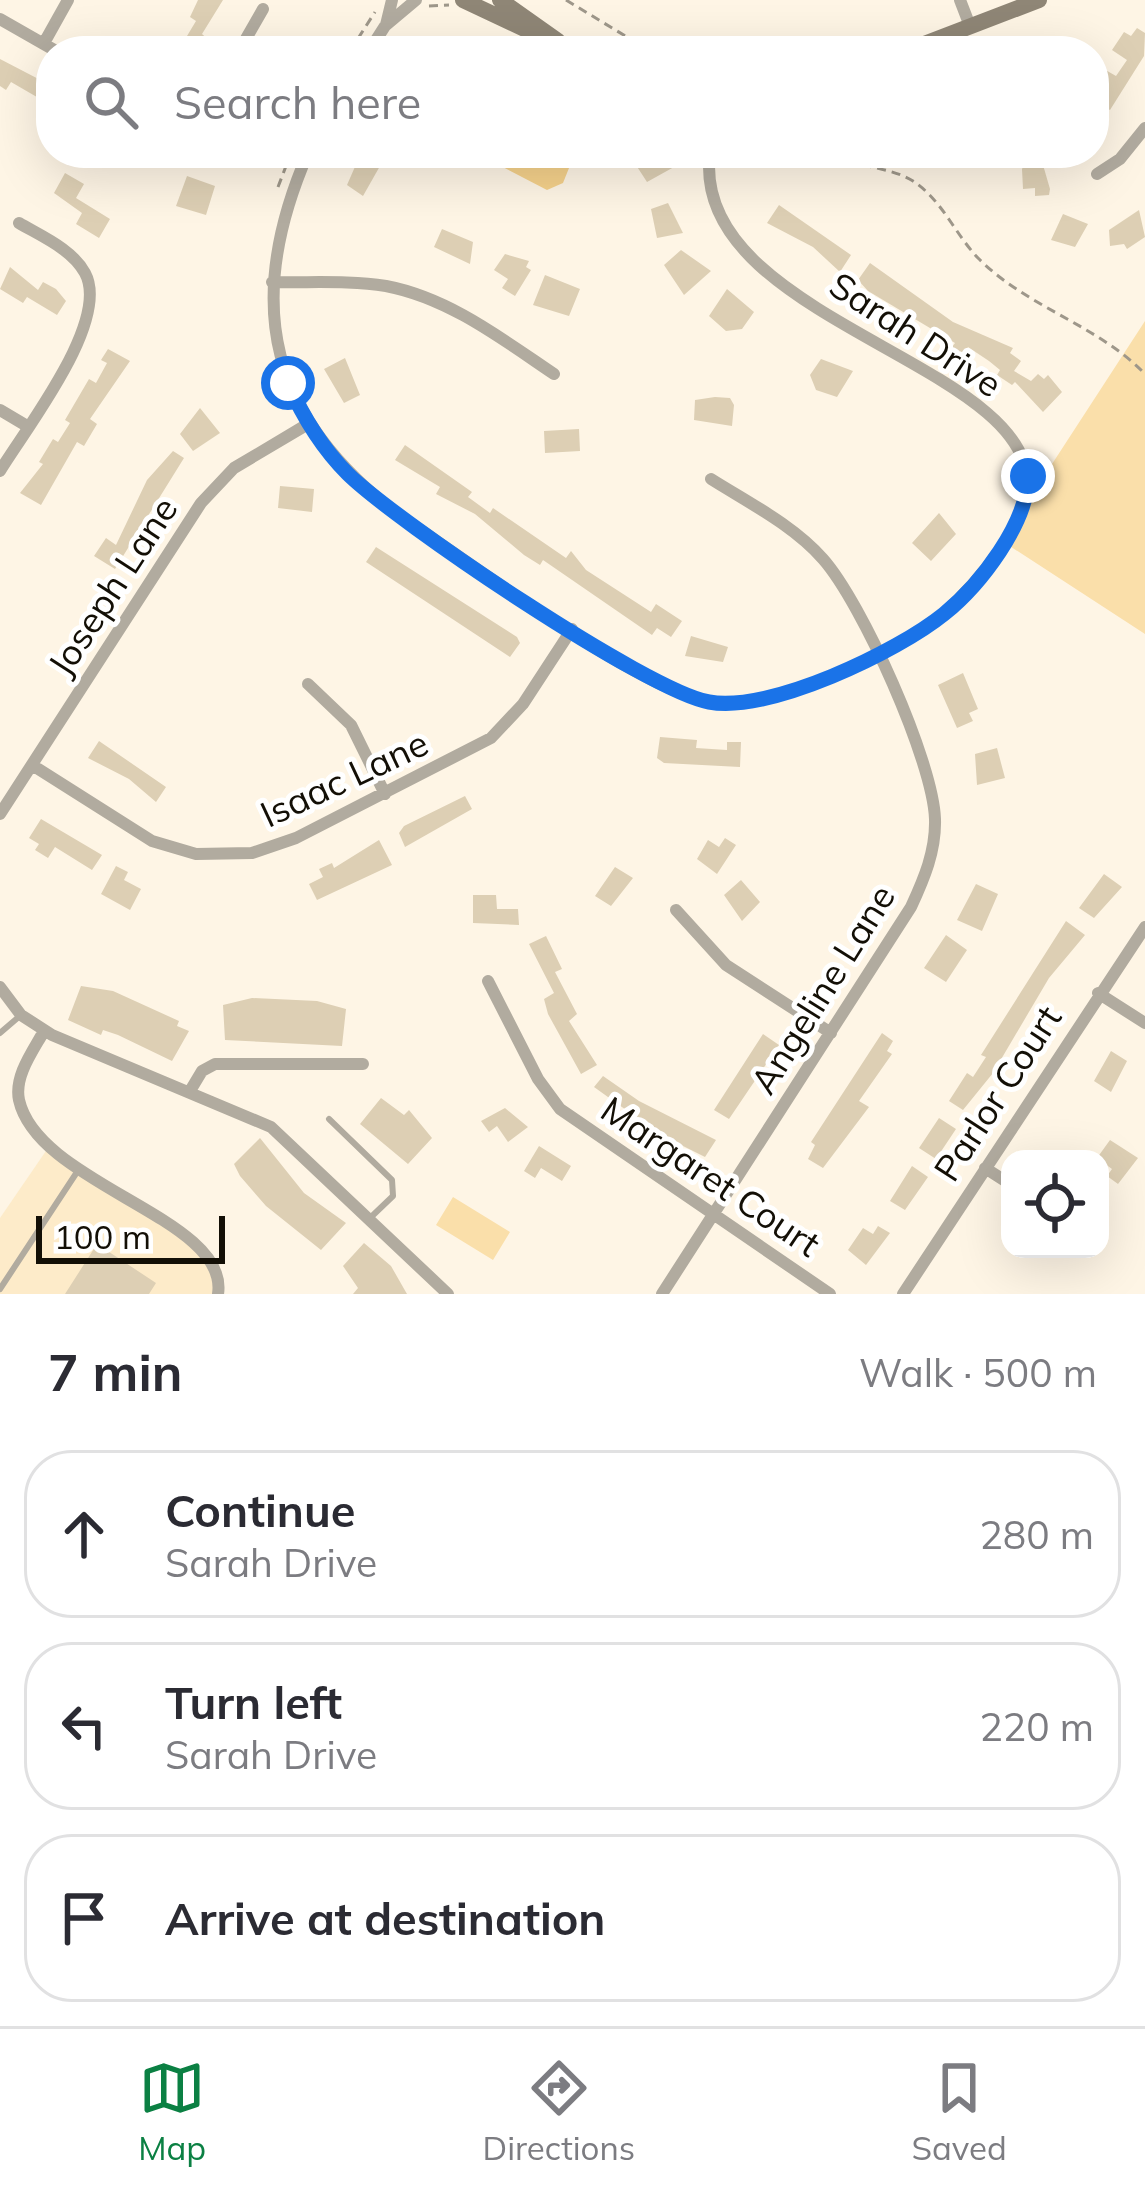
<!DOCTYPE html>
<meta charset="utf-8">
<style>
body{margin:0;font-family:Mulish,sans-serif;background:#f7f7f7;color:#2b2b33}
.controls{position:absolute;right:36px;bottom:36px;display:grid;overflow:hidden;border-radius:24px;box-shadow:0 12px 48px #0002}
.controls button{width:108px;height:108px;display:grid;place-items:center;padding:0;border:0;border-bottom:3px solid #e1e1e2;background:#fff;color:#2b2b33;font:60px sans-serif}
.scale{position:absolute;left:36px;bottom:30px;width:189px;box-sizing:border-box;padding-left:12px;border:6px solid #130f06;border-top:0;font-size:33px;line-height:42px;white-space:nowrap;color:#130f06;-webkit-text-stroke:9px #fff;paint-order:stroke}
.stop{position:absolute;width:36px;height:36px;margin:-27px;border:9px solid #1a73e8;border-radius:50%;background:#fff}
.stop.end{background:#1a73e8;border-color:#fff;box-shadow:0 3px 12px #0008}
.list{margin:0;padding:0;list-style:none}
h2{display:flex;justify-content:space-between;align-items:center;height:156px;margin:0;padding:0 48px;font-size:51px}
h2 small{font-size:39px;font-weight:400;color:#7c7c81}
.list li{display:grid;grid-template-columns:78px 1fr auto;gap:36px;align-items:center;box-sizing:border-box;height:168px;margin:0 24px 24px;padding:0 24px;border:3px solid #e1e1e2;border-radius:48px}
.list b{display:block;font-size:45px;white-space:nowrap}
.list p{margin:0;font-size:39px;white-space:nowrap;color:#7c7c81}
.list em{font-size:39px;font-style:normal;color:#7c7c81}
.icon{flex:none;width:66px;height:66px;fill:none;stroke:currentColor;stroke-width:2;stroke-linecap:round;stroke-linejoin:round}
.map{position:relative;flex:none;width:1145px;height:1294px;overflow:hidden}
.search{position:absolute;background:#fff;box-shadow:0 12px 48px #0002;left:36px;right:36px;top:36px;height:132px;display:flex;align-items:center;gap:30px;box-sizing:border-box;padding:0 42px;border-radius:48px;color:#7c7c81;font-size:45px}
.sheet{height:732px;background:#fff}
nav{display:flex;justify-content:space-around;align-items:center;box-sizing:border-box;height:168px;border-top:3px solid #e1e1e2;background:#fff;font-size:33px;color:#7c7c81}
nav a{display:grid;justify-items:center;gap:6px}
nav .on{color:#0b8043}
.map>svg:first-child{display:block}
.built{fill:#fdebc9}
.green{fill:#fadfaa}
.water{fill:#f5d18b}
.building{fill:#ddcfb4}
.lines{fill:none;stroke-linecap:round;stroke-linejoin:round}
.path{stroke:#9e978a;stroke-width:3;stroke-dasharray:9 6;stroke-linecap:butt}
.lane{stroke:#b1ab9f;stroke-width:6}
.street{stroke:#b1ab9f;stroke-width:12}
.secondary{stroke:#8f8676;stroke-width:16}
.route{stroke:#1a73e8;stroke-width:15}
.labels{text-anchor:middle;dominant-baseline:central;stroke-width:10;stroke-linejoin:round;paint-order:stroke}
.street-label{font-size:36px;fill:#130f06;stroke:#fff}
</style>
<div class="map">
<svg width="1145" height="1294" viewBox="0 0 1145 1294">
<rect width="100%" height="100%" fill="#fef5e5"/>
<path class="built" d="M48,1148L207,1253L218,1294H0V1218Z"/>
<path class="green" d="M1145,321V634L1002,541Z
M453,1197L510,1232L493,1260L436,1225Z"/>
<path class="water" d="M476,153H565L569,168L563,183L547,190Z"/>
<path class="building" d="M198,0H223L202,34L212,43L207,51L181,46L196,21L190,17Z
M1137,28L1145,33L1144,56L1110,110L1094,100V80L1102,68L1116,76L1127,60L1112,50L1124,32L1131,36Z
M0,59L50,85L42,100L11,82L6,90L0,86Z
M361,153L380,166L363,196L347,185Z
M635,153L667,154L674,167L647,182L634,162Z
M1041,158L1050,189L1049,195L1035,196V188L1023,189L1022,169L1027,159Z
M65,173L84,184L76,198L110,219L99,238L76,224L82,213L54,193Z
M187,176L215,186L206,215L176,206Z
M668,203L683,233L657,238L651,209Z
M779,205L851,255L840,272L813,247L767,223Z
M1139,210L1145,237L1127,249L1124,244L1110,246L1109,230Z
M1063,214L1088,224L1075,247L1051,240Z
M442,229L473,242L470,264L434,247Z
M681,250L711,271L684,295L664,265Z
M505,254L529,261L526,267L531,270L515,296L502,288L508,279L494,270Z
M870,263L953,322L1013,348L1010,353L1021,361L1014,371L1031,381L1038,374L1044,379L1048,375L1062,392L1043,412L1015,382L1012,385L997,375L1000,370L989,361L968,347L963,354L952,347L955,343L868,291L858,280Z
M10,267L38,290L43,282L56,289L66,301L57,315L27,297L23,303L0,289Z
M545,275L580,289L569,316L533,305Z
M727,289L754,312L742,329L726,331L709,316Z
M108,349L130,361L90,419L97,424L84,446L77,442L41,505L20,493L43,464L39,462L53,439L58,442L70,423L65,420L89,379L96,383L107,363L101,360Z
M345,358L360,395L344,403L324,369Z
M821,359L853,371L837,397L816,390L810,375Z
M715,397L730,398L734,405L732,426L694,420L695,400Z
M200,408L220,433L193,451L180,434Z
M579,429L580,451L545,453L544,431Z
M405,445L472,492L468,497L490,513L493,508L566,558L571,551L586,570L651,612L656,604L682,621L671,637L657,628L652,635L543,560L540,565L524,555L475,514L436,494L440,487L395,460Z
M173,451L184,458L115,569L94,556L106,538L116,545L147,480Z
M280,486L314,489L312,512L278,508Z
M939,513L956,534L931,561L912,543Z
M376,547L517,637L520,643L510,657L366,562Z
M691,636L728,647L723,662L685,656Z
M963,673L978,709L969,713L973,721L957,728L938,685Z
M660,737L697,740L696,748L727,750V742H741L740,767L664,763L657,758Z
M99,741L166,787L156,802L129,779L88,758Z
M997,748L1005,778L977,785L975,754Z
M465,796L472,809L405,847L399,833L404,826Z
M41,819L102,855L92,870L55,847L48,858L35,850L39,844L29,838Z
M725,838L736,845L717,874L697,859L708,840L719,847Z
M379,840L392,865L317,900L309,884L323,877L319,869L332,863L334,868Z
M116,866L128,872L124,880L141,889L130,910L101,894Z
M615,867L633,878L611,906L595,896Z
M1104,874L1122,887L1094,918L1079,908Z
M741,880L760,902L742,921L724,895Z
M976,884L998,894L982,931L957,920Z
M473,895H496L497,909H518L519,925L473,923Z
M1066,921L1085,935L1049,978L993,1073L963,1110L949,1101L967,1073L973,1077L986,1057L981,1055Z
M946,935L967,950L946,982L924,968Z
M546,936L562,969L555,972L577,1014L569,1021L597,1065L581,1074L548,1014L544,999L554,993L529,944Z
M81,986L113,991L179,1021L177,1026L189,1031L172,1061L118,1035L103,1030L101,1035L68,1020Z
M252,998L317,1001L346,1009L342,1046L225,1040L223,1005Z
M882,1033L893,1041L887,1051L892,1054L859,1101L869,1107L823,1168L808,1159L815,1145L811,1142Z
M763,1034L779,1045L729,1119L714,1110Z
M1111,1051L1127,1061L1111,1092L1094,1081Z
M603,1076L639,1101L716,1140L705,1157L661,1135L594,1087Z
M381,1098L404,1115L409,1110L432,1138L408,1164L360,1124Z
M505,1108L528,1127L508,1142L497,1126L489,1132L481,1121Z
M939,1118L956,1129L936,1159L919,1148Z
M260,1138L304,1193L346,1223L321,1250L266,1206L240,1176L234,1164Z
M1110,1140L1138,1158L1118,1184L1107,1176L1112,1169L1097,1158Z
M539,1146L571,1166L562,1181L541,1168L535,1178L524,1171Z
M912,1166L928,1177L905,1210L890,1201Z
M878,1226L890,1233L866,1265L848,1250L863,1228L873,1234Z
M364,1243L391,1266L407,1294H353L358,1288L343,1266Z
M97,1244L156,1283L149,1294H65Z"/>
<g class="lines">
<path class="path" d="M566,0L650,51
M429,6L449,5
M350,51L375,12
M835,153C859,169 889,166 913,181C942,200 955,234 978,258C1026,307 1098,325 1145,374
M278,187L291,153"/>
<path class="lane" d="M0,1033L21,1015
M329,1119L392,1180L393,1196L370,1218
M0,1289L79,1169"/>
<path class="street" d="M960,0L970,26
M0,19L56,51
M386,25L392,0
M44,43L68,0
M239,51L263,9
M369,51L385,26L416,0
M308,153C242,305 269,419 403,518C471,563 643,694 715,703C773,710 878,658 926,627C961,604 1023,532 1027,490C1041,363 688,321 710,153
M1097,174L1120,159L1145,128
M272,282C309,283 349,280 386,286C449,298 502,339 554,374
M0,410L27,426
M0,471C26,428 111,321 85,273C72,249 41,236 19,223
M308,684L351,725L385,794
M32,765L152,841L196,854L252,853L296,838L491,738L523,704L572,629
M0,814L201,503L234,468L308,424
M676,910L726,965L831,1033
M488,981L538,1079L560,1109L830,1294
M0,987L21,1015L52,1035L271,1127L448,1294
M1098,993L1145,1023
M44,1031C33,1051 14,1076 19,1100C38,1185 230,1218 218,1294
M190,1091L202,1071L215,1064H363
M985,1168L1010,1184
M662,1294L911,907C924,879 936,851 935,819C933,761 862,603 823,559C793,525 749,503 711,479
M903,1294L1145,927"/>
<path class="secondary" d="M463,0L569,50
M500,0L558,41
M906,51L1039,0"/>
</g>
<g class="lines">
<path class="route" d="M288,383C303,417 321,447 348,474C397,522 647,691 709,702C770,713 897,652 944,614C980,585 1028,523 1028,476"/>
</g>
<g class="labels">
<g class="street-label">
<text transform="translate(916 334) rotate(33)">Sarah Drive</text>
<text transform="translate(112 586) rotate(-57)">Joseph Lane</text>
<text transform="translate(344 778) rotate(-25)">Isaac Lane</text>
<text transform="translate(822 989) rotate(-58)">Angeline Lane</text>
<text transform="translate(997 1093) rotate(-57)">Parlor Court</text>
<text transform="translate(711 1176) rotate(34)">Margaret Court</text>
</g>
</g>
</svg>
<div class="controls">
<button><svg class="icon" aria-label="locate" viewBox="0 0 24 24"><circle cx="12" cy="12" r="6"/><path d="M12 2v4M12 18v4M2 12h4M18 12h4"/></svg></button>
</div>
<div class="scale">100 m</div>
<div class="stop" style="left:288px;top:383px"></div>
<div class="stop end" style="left:1028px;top:476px"></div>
<div class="search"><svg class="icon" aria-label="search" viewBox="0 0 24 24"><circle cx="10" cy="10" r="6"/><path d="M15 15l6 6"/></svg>Search here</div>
</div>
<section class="sheet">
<h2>7 min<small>Walk · 500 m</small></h2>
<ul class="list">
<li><svg class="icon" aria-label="ahead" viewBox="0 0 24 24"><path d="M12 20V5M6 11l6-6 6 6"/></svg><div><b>Continue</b><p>Sarah Drive</p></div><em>280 m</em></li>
<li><svg class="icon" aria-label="left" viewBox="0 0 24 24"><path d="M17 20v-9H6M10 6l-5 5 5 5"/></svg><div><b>Turn left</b><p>Sarah Drive</p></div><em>220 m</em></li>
<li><svg class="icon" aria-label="arrive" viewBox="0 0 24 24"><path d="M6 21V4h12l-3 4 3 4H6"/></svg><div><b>Arrive at destination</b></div></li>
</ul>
</section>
<nav>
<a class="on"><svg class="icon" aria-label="map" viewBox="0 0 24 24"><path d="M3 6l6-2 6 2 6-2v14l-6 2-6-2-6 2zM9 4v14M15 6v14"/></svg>Map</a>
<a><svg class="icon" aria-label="directions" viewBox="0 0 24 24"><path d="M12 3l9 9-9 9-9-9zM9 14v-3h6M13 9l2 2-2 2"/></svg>Directions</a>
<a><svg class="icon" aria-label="saved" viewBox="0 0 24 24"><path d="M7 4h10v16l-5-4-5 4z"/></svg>Saved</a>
</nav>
